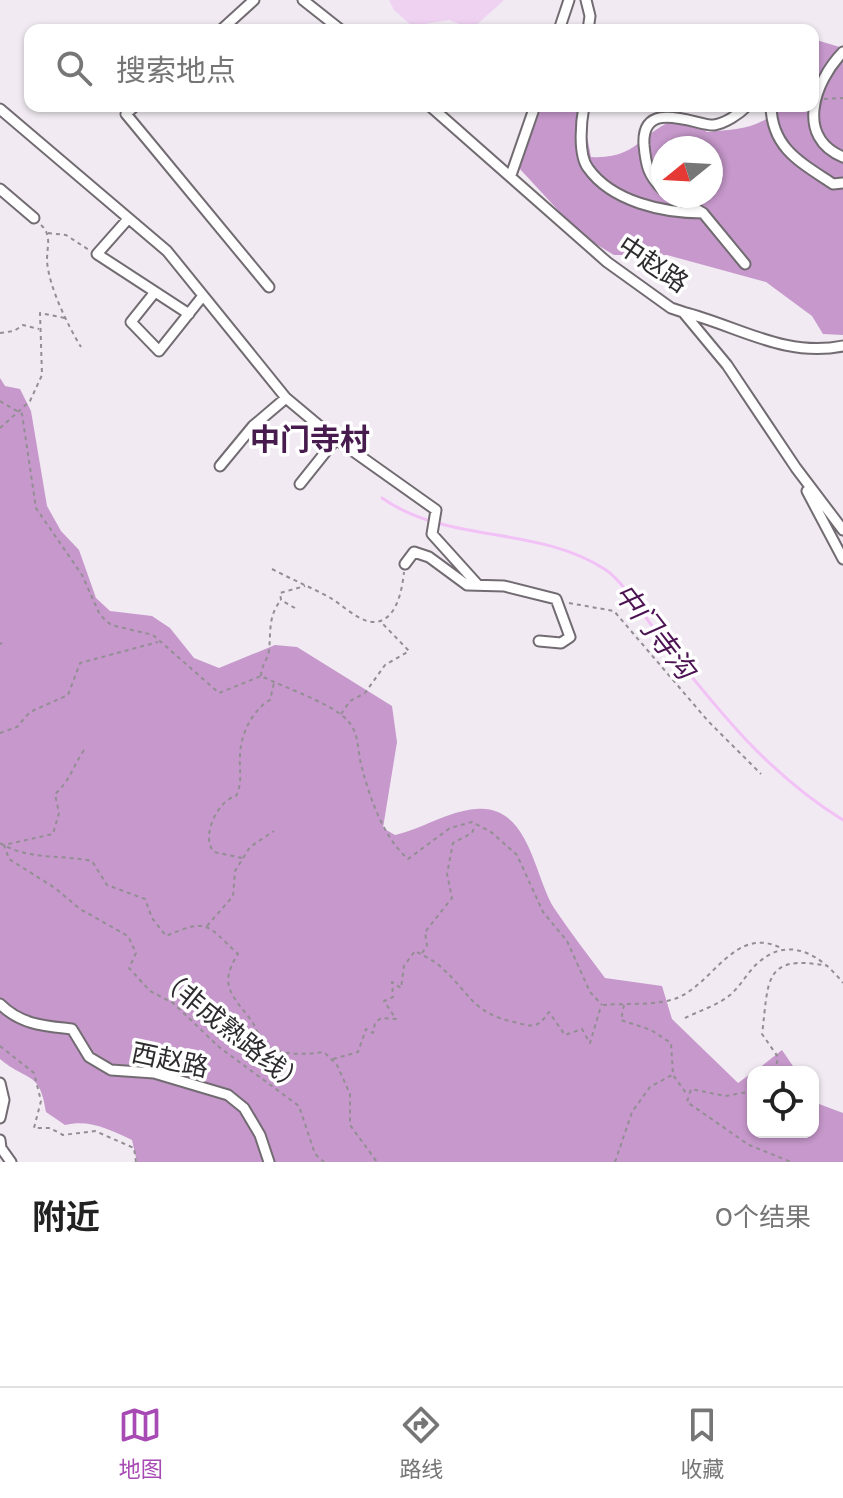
<!DOCTYPE html>
<html lang="zh">
<meta charset="utf-8">
<style>
body{margin:0;font-family:Cabin,"Noto Sans SC",sans-serif;background:#f6f6f6;color:#222}
.controls{position:absolute;right:24px;bottom:24px;display:grid;overflow:hidden;border-radius:16px;box-shadow:0 2px 6px #0004}
.controls button{width:72px;height:72px;display:grid;place-items:center;padding:0;border:0;border-bottom:2px solid #e0e0e0;background:#fff;color:#222;font:40px sans-serif}
.compass{position:absolute;left:651px;top:136px;width:72px;height:72px;border-radius:50%;background:#fff;box-shadow:0 2px 6px #0004;rotate:252deg}
.list{margin:0;padding:0;list-style:none}
h2{display:flex;justify-content:space-between;align-items:center;height:104px;margin:0;padding:0 32px;font-size:34px}
h2 small{font-size:26px;font-weight:400;color:#767676}
.icon{flex:none;width:44px;height:44px;fill:none;stroke:currentColor;stroke-width:2;stroke-linecap:round;stroke-linejoin:round}
.map{position:relative;flex:none;width:843px;height:1162px;overflow:hidden}
.search{position:absolute;background:#fff;box-shadow:0 2px 6px #0004;left:24px;right:24px;top:24px;height:88px;display:flex;align-items:center;gap:20px;box-sizing:border-box;padding:0 28px;border-radius:16px;color:#767676;font-size:30px}
.sheet{height:224px;background:#fff}
nav{display:flex;justify-content:space-around;align-items:center;box-sizing:border-box;height:112px;border-top:2px solid #e0e0e0;background:#fff;font-size:22px;color:#767676}
nav a{display:grid;justify-items:center;gap:4px}
nav .on{color:#a84ab4}
.map>svg:first-child{display:block}
.green{fill:#efd2f2}
.forest{fill:#c698cb;fill-rule:evenodd}
.lines{fill:none;stroke-linecap:round;stroke-linejoin:round}
.stream{stroke:#f2c2f7;stroke-width:3}
.minor-casing{stroke:#726c72;stroke-width:13}
.path{stroke:#938e94;stroke-width:2;stroke-dasharray:4 4;stroke-linecap:butt}
.minor{stroke:#fff;stroke-width:9}
.labels{text-anchor:middle;dominant-baseline:central;stroke-width:7;stroke-linejoin:round;paint-order:stroke}
.street-label{font-size:26px;fill:#2d2b2e;stroke:#fff}
.water-label{font-size:28px;font-style:italic;fill:#4b1352;stroke:#fff}
.quarter-label{font-size:30px;font-weight:bold;fill:#481b4e;stroke:#fff}
</style>
<div class="map">
<svg width="843" height="1162" viewBox="0 0 843 1162">
<rect width="100%" height="100%" fill="#f1eaf2"/>
<path class="green" d="M389,0H504L472,29L449,20L412,26L394,10Z"/>
<path class="forest" d="M813,39L843,48V335L823,334L812,316L766,282L667,255H614L581,235L519,168L542,106H581L591,157C642,160 643,125 686,117L707,132C738,129 759,130 782,106H813ZM663,148H711V196H663Z
M0,378L5,386L20,389L31,411L47,506L61,531L79,550L96,598L110,611L152,616L170,628L194,658L219,668L275,645L297,647L392,706L397,742L383,828L395,835C422,829 448,811 476,809C529,804 534,876 554,908C570,932 588,955 605,978L662,986L672,1019L738,1083L753,1072V1132H813V1096L819,1104L843,1113V1162H137L132,1140C109,1129 89,1119 65,1125L46,1112C40,1070 27,1082 0,1059Z
M782,1050L797,1072H754Z"/>
<g class="lines">
<path class="stream" d="M382,498C447,544 538,525 606,570C625,583 648,622 663,641C717,709 768,774 843,820"/>
<defs>
<path id="minor" d="M303,0L341,30
M586,0L590,16L588,30
M221,30L254,0
M559,30L569,0
M843,52C814,82 795,137 843,157
M135,106L126,114L269,287
M430,106L607,262L671,308L683,312L727,365L796,468L843,530
M584,106C581,122 578,155 588,168C612,202 664,213 703,213L674,196
M771,106C772,148 800,162 833,184L843,183
M0,109L167,251L286,398L329,434L436,510L432,534L478,585
M511,175L535,106
M0,189L34,218
M663,190C648,175 646,166 644,145C641,96 700,127 714,125C726,123 739,114 747,106
M703,213L745,264
M128,219L97,254L189,314
M155,292L131,322L159,351L202,297
M683,312C738,326 785,358 843,346
M220,466L253,426L286,398
M300,484L336,439
M807,491L843,559
M405,564L414,552L429,557L467,585L504,586L556,599L570,637L561,643L539,641
M0,1004C21,1025 45,1026 72,1029L89,1057L111,1070L154,1073L228,1095L244,1108L260,1135L269,1162
M0,1083L4,1100L0,1118
M0,1140L1,1148L11,1162"/>
</defs>
<use href="#minor" class="minor-casing"/>
<path class="path" d="M824,99L843,98
M41,225C52,235 47,246 47,260C48,285 68,326 81,347
M48,233L66,235L89,250
M0,333L14,331L23,325L39,329
M0,401L22,414L36,508L82,575L100,615L111,625L153,635L219,693L261,676C285,688 332,703 348,721C360,734 357,752 362,768C370,799 384,838 408,859L450,828L472,822L491,832L517,855L543,912L567,941L590,992L602,1005
M0,428L30,401L42,375L40,313L65,318
M272,569C291,579 310,587 329,597C341,604 354,617 367,621C395,628 402,592 404,572
M569,603L614,611L708,721L761,774
M295,608L281,600L280,593L305,586
M0,644L2,643
M261,676C261,666 267,661 269,651C271,631 268,616 281,600
M341,714L350,701L365,693L385,665L409,651L381,622
M0,733L17,727L30,712L68,695L80,663L158,642
M84,750C73,766 70,781 55,794L59,813L53,834L4,845L9,859L55,888L80,909L128,936L136,953L129,968L150,991L173,1003L219,1047L299,1106L315,1154L324,1162
M0,843C31,861 59,854 92,861L107,885L145,899L152,918L166,936C208,918 206,924 238,954C218,985 232,995 251,1020C259,1031 258,1044 273,1049C290,1056 307,1054 324,1052L337,1065L350,1094V1125L377,1162
M242,858L214,852C200,837 218,800 236,796C243,782 239,771 240,756C240,736 252,710 270,700L274,683
M207,926L233,896L235,871L250,847L274,831
M422,953L427,946L425,932L452,898L447,874L453,843L472,833L475,825
M603,1005C625,1003 656,1006 677,998C714,983 735,925 781,948
M624,1005L621,1020L651,1030L671,1043L673,1075L686,1093
M685,1018C699,1011 718,1005 730,995C741,986 748,971 759,962C790,935 822,956 843,983
M0,1046L34,1073L41,1101L34,1128H50L63,1135L95,1131L134,1148L136,1162
M333,1059L358,1052L366,1029L373,1033L375,1023L381,1018L396,1019L384,1001L393,997L392,982L401,988L404,966L415,951C424,956 435,961 442,968C470,993 472,1013 514,1022C533,1027 537,1029 549,1012L565,1035L582,1029L590,1043L601,1006
M775,1072L778,1057L762,1034C769,982 762,953 828,966
M753,1091L725,1096L691,1089L687,1102L749,1145L791,1162
M615,1162L632,1112L650,1087L672,1075"/>
<use href="#minor" class="minor"/>
</g>
<g class="labels">
<g class="street-label">
<text transform="translate(653 264) rotate(34)">中赵路</text>
<text transform="translate(232 1031) rotate(39)">（非成熟路线）</text>
<text transform="translate(170 1060) rotate(12)">西赵路</text>
</g>
<g class="water-label">
<text transform="translate(655 631) rotate(52)">中门寺沟</text>
</g>
<g class="quarter-label">
<text x="310" y="439">中门寺村</text>
</g>
</g>
</svg>
<div class="controls">
<button><svg class="icon" aria-label="locate" viewBox="0 0 24 24"><circle cx="12" cy="12" r="6"/><path d="M12 2v4M12 18v4M2 12h4M18 12h4"/></svg></button>
</div>
<svg class="compass" viewBox="-18 -18 36 36"><path d="M0-13l5 13h-10z" fill="#e53935"/><path d="M0 13l5-13h-10z" fill="#767676"/></svg>
<div class="search"><svg class="icon" aria-label="search" viewBox="0 0 24 24"><circle cx="10" cy="10" r="6"/><path d="M15 15l6 6"/></svg>搜索地点</div>
</div>
<section class="sheet">
<h2>附近<small>0个结果</small></h2>
<ul class="list">
</ul>
</section>
<nav>
<a class="on"><svg class="icon" aria-label="map" viewBox="0 0 24 24"><path d="M3 6l6-2 6 2 6-2v14l-6 2-6-2-6 2zM9 4v14M15 6v14"/></svg>地图</a>
<a><svg class="icon" aria-label="directions" viewBox="0 0 24 24"><path d="M12 3l9 9-9 9-9-9zM9 14v-3h6M13 9l2 2-2 2"/></svg>路线</a>
<a><svg class="icon" aria-label="saved" viewBox="0 0 24 24"><path d="M7 4h10v16l-5-4-5 4z"/></svg>收藏</a>
</nav>
